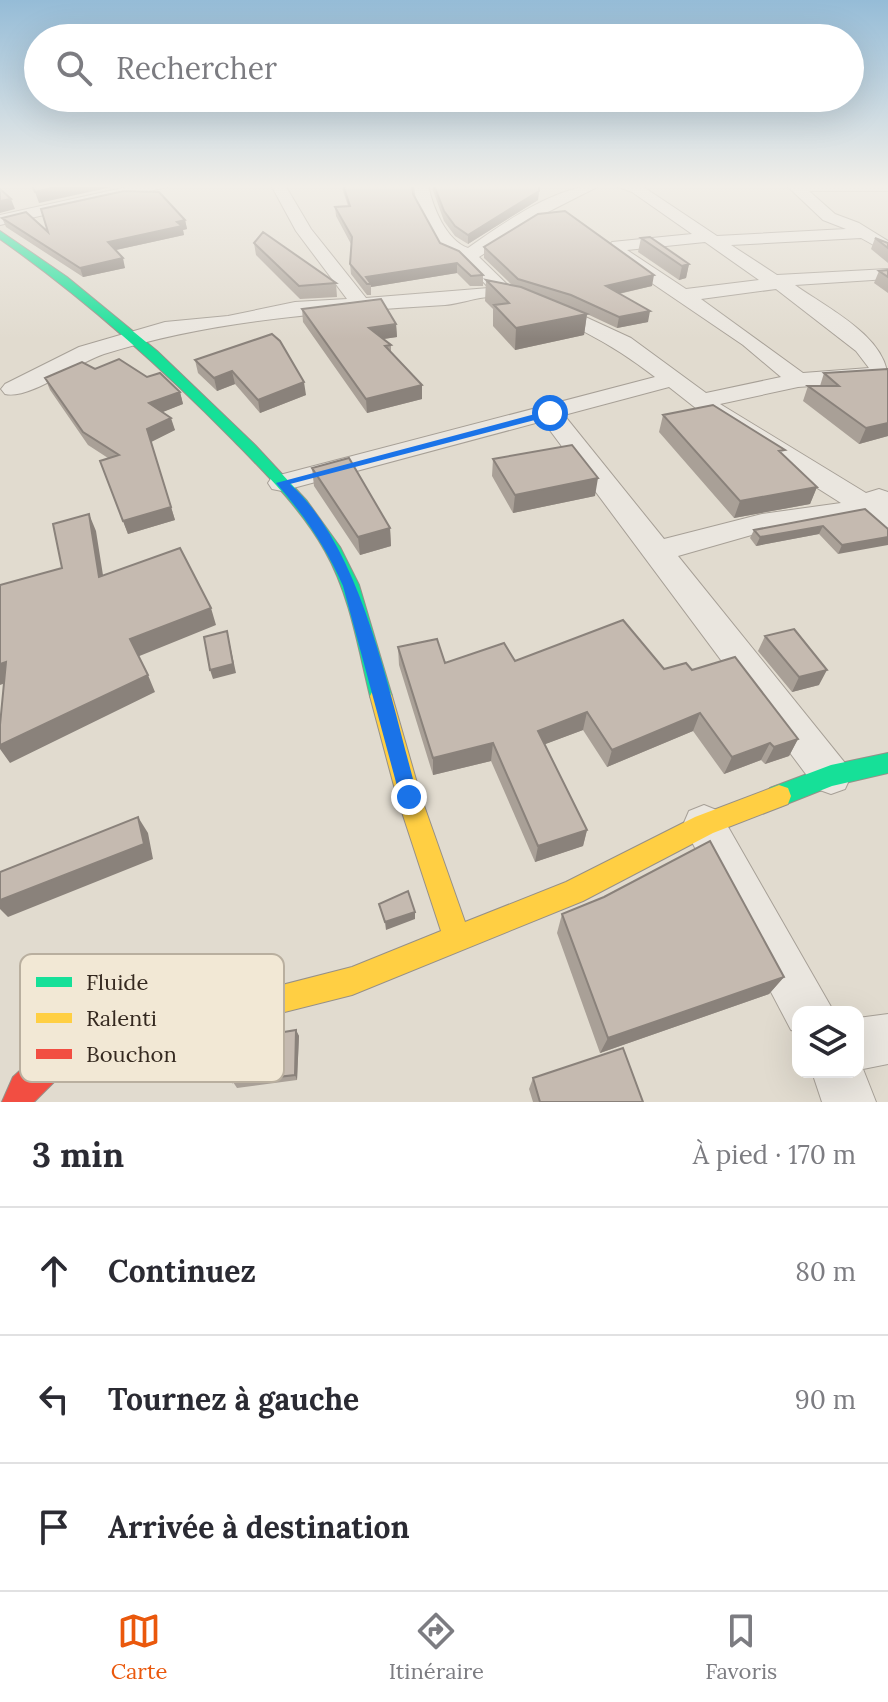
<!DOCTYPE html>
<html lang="fr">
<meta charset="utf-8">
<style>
body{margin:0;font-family:Lora,serif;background:#f2f2f3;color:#2b2b33}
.controls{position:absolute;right:24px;bottom:24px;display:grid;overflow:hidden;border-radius:16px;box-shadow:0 8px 32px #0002}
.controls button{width:72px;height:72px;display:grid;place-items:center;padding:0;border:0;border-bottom:2px solid #e1e1e2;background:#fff;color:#2b2b33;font:40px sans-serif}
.stop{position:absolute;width:24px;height:24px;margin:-18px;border:6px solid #1a73e8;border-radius:50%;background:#fff}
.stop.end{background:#1a73e8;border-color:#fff;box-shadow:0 2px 8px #0008}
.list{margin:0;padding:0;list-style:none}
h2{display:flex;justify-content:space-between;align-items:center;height:104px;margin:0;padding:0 32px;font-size:34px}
h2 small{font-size:26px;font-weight:400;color:#7c7c81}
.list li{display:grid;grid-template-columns:52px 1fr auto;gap:24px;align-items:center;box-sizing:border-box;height:128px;padding:0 32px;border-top:2px solid #e1e1e2}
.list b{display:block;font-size:30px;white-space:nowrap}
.list em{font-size:26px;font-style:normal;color:#7c7c81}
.icon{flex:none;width:44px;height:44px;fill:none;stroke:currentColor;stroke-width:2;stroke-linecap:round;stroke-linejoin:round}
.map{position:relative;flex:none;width:888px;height:1102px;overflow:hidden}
.search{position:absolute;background:#fff;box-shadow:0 8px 32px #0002;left:24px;right:24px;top:24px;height:88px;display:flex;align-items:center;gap:20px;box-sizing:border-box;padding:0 28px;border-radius:44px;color:#7c7c81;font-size:30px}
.sheet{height:488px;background:#fff}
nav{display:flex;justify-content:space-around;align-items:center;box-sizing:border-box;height:112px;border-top:2px solid #e1e1e2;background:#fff;font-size:22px;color:#7c7c81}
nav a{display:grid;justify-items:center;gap:4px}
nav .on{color:#ea580c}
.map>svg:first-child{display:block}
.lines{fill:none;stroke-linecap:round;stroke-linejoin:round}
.street-casing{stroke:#a7a097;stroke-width:2}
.fast-casing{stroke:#969088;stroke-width:2}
.slow-casing{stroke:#969088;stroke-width:2}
.jam-casing{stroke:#969088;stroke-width:2}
.street{fill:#eae6df;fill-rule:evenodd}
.fast{fill:#16e098;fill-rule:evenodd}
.slow{fill:#ffcf43;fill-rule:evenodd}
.jam{fill:#f24e42;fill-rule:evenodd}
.wall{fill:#a9a097}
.shaded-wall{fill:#8a827b}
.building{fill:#c5bab0;stroke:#8a827b;stroke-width:2}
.route{fill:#1a73e8}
.key{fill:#f2e8d5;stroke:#b9af9f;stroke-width:2}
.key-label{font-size:22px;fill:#352920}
</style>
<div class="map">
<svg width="888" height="1102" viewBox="0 0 888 1102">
<rect width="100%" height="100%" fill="#e1dbcf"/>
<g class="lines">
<defs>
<path id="street" d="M136,185H176L0,225V215Z
M271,185H285L311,229L366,298L489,288L461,258L443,251L416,202L414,185H428C433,208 446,240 468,248C504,223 556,185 601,185L546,213L479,257L516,293L568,309L631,338L706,393L781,377L743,345L615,258V250L609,246L612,242L692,234L632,192L613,185L642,186L717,236L846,229L823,220L786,185H888V191H809L835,214L859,223L888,241V253L861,238L731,245L777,275L888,269V279L795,285C827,308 888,337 888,380L798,387L720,404L866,493L879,489L888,492V528L861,515L762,532L678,556L845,763L851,776L845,789L831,794L817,789L543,421L282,491L272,489L268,483L272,477L655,377C609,341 556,314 499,298C485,294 461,304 445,305C330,312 215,319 104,354C78,362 30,400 5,394L1,389L5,384L79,347L165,322L228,316L295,302L347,299L296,231ZM705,242L759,280L686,289L627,250ZM776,289L856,351L869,368L803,373L701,299ZM669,387L716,424L841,503L762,514L664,539L564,415Z
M704,805L719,811L834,1012H798V1032L791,1030L683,825L689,811Z
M888,1014V1064L863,1069L876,1102H822L812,1072H858V1018Z"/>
<path id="fast" d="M0,231L67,277L157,351L255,445L307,501L340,547L359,585L392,696L389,702L381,705L373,702L370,696C358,647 350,595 325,551C301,508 265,473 231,438C159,365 84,298 0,239Z
M888,753V773L832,786L779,807L770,804L767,796L770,788L831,765Z"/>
<path id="slow" d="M381,687L389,690L392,696L421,797L465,922L566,882L695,817L779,785L788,788L791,796L788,804L713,833L583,901L352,995L249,1021L239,1016L234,1006L239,996L352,967L441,931L397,797L370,696L373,690Z"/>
<path id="jam" d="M249,991L259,996L264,1006L259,1016L193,1034L57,1079L34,1102H2L13,1077L36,1056L193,1004Z"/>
</defs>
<use href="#street" class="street-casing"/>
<use href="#fast" class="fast-casing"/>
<use href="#slow" class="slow-casing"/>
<use href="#jam" class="jam-casing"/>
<use href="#street" class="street"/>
<use href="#fast" class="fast"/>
<use href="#slow" class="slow"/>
<use href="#jam" class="jam"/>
</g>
<path class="wall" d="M341,185H412L413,194L440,243L483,275V286H470L457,273L371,287V295H367L351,274L350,264L351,244L336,216L335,207L348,206Z
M431,185H539L538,200L468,244L455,236L444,221Z
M2,218L48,232L185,220L187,229L183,230L184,235L116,250L125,268L83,277L6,227Z
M641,238L689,264L686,278L679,280L638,252Z
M875,238L888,243V263L871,249Z
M254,243L336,283L337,297L300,299L256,255Z
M484,247L652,286L619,294L648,322L617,328L587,314L584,335L515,350L493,326V309L485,301L486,280L513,286L484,258Z
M888,270V293L874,283L879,271Z
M302,309L396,324L397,337L383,339L391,345V353L422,399L367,413L303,322Z
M195,360L306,395L260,413L235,384L217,391L198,373Z
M95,369L147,377L180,392L183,404L162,412L175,430L151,442L175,520L128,534L100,461L108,458L88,445L50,390L45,378Z
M888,369V436L859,444L803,401L808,386H820L824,373Z
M663,415L783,456L817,487L810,504L734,518L659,432Z
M493,459L595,496L513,513L492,476Z
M312,468L390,528L391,546L360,555L314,486Z
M865,509L838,554L819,534L756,546L750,538L754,530Z
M765,636L819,685L792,692L758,651Z
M398,647L445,663L515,661L692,670L798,739L789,756L765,764L761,760L724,774L693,731L607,767L583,730L545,744L587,830L583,846L535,862L491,761L433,775L399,665Z
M562,914L784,977L769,994L600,1053L557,933Z
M296,1030L299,1036L297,1080L237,1088L233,1082Z
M533,1078L643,1102H533L529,1089Z"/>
<path class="shaded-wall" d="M65,185H121L39,203L35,192Z
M539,191L538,200L468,244V235Z
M11,199L15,209L0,213V201Z
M185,220L187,229L183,230L184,235L111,251L108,242Z
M123,258L125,268L83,277L80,268Z
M457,263V273L371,287V284L366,277Z
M689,264L686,278L679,280L682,266Z
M654,275L652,286L604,297L606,286Z
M650,311L648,322L617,328L619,317Z
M587,314L584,335L515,350L516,328Z
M396,324L397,337L370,341L369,328Z
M232,371L235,384L217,391L214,378Z
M304,382L306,395L260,413L258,400Z
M422,385V399L367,413L366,399Z
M180,392L183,404L153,416L149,403Z
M171,418L175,430L151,442L175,520L128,534L123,521L147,429Z
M888,423V436L859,444L866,428Z
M598,478L595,496L513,513L515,495Z
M817,487L810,504L734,518L740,501Z
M89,514L96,531L106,594L99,577Z
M823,526L819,534L756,546L760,537Z
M390,528L391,546L360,555L358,537Z
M888,537V545L838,554L842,545Z
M211,608L216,625L137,657L130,639Z
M227,631L236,673L213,679L210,670Z
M6,662L16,679L0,685V664Z
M827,670L819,685L792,692L799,677Z
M148,675L155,692L10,763L0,749V745Z
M587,712L583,730L535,748L538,731Z
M700,713L693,731L607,767L612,750Z
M798,739L789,756L765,764L774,747Z
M493,743L491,761L433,775V758Z
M770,743L761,760L724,774L732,757Z
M138,817L148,833L153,859L8,917L0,909V900Z
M587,830L583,846L535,862L538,846Z
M415,912V919L386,930L385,922Z
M117,966L122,972L125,1002L76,1018L69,1011Z
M784,977L769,994L600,1053L608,1038Z
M296,1030L299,1036L297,1080L295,1075Z"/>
<path class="building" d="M32,185H65L35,192Z
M343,185H412L413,194L440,243L459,251L483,275L471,276L457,263L366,277L371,284H367L350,264L352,237L335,207L350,206Z
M434,185H539V191L468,235L455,226L444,211Z
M0,189L11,199L0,201Z
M124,191L159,192L185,220L177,222L182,226L108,242L123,258L80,268L2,218L26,212L48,232L41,209Z
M565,211L654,275L606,286L650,311L619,317L571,295L518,279L484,247L538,214Z
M263,232L336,283L299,286L254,243Z
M650,237L689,264L682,266L641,238Z
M875,238L888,243V248Z
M888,270V277L879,271Z
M486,280L521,287L587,314L516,328L494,305L509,303Z
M381,299L396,324L369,328L391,345L385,346L422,385L366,399L302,309Z
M272,334L280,341L304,382L258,400L232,371L214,378L195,360Z
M119,359L147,377L160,373L180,392L149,403L171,418L147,429L171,507L123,521L100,461L119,455L83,432L45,378L82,362L95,369Z
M888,369V423L866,428L808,386H839L824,373Z
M713,405L785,450L779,451L817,487L740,501L663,415Z
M572,445L598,478L515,495L493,459Z
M349,458L390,528L358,537L312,468Z
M865,509L888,529V537L842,545L823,526L760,537L754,530Z
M89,514L99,577L180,548L211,608L130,639L148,675L0,745V725L6,662L0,664V585L62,568L53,524Z
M623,620L664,669L686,663L692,670L735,657L798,739L774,747L770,743L732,757L700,713L612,750L587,712L538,731L587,830L538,846L493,743L433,758L398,647L437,639L445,663L504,643L515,661Z
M794,629L827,670L799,677L765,636Z
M227,631L233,664L210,670L204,637Z
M138,817L144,844L0,900V872Z
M710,841L784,977L608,1038L562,914L604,897Z
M408,891L415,912L385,922L379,904Z
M296,1030L295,1075L233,1082L236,1040Z
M623,1048L643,1102H540L533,1078Z"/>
<linearGradient id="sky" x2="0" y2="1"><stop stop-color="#95bcd7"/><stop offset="0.55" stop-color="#f2efe9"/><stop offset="1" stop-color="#f2efe9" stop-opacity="0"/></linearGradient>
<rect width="888" height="339" fill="url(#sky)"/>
<path class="route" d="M550,410L554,415L290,484C364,550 391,703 418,797L409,805L400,797L343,586C326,547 304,515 276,483Z"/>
<rect x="20" y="954" width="264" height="128" rx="12" class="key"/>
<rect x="36" y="977" width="36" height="10" fill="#16e098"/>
<rect x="36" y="1013" width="36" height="10" fill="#ffcf43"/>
<rect x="36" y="1049" width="36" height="10" fill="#f24e42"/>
<g class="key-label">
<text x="86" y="990">Fluide</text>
<text x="86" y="1026">Ralenti</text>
<text x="86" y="1062">Bouchon</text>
</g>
</svg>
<div class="controls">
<button><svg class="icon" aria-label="layers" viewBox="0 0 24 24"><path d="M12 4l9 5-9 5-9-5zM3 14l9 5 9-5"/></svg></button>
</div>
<div class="stop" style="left:550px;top:413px"></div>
<div class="stop end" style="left:409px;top:797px"></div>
<div class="search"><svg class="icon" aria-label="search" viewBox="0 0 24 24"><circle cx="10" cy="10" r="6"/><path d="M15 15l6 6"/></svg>Rechercher</div>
</div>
<section class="sheet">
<h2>3 min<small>À pied · 170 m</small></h2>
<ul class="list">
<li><svg class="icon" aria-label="ahead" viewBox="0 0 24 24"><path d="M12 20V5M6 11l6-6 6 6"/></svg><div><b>Continuez</b></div><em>80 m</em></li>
<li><svg class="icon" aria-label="left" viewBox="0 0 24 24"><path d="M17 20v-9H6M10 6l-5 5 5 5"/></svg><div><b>Tournez à gauche</b></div><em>90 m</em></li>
<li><svg class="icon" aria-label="arrive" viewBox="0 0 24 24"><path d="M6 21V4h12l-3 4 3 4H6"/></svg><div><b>Arrivée à destination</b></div></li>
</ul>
</section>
<nav>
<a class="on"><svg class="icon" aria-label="map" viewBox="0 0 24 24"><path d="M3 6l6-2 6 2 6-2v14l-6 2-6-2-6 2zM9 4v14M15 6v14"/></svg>Carte</a>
<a><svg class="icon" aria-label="directions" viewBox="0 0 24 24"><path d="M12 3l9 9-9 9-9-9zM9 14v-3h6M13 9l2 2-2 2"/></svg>Itinéraire</a>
<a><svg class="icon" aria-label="saved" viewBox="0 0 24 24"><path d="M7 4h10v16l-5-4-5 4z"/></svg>Favoris</a>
</nav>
